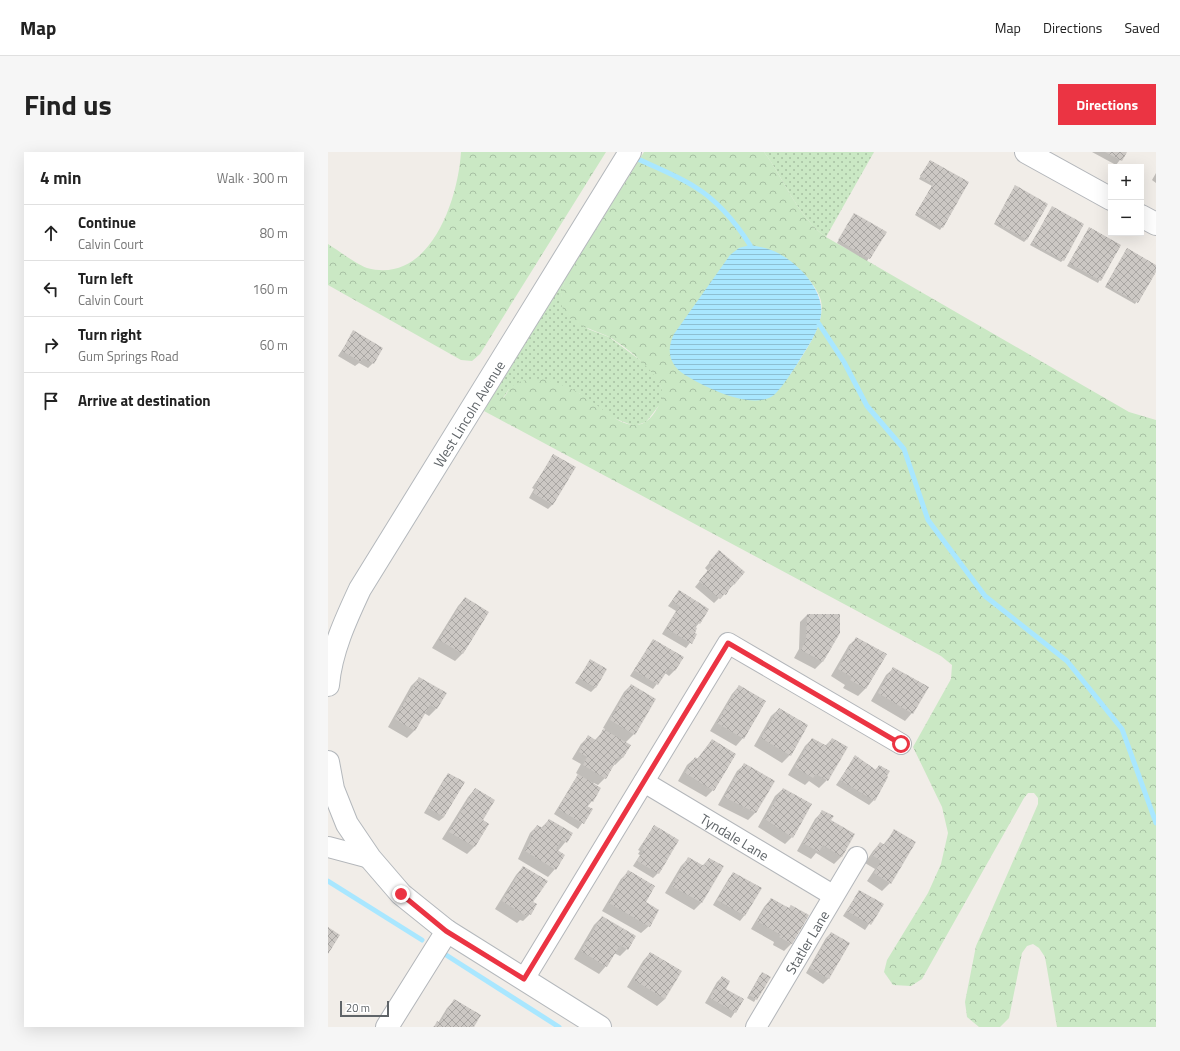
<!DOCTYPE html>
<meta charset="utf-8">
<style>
body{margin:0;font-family:"Titillium Web",sans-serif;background:#f6f6f6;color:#222}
.controls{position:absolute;right:12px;top:12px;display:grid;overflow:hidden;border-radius:0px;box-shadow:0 4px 16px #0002}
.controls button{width:36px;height:36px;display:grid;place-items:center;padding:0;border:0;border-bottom:1px solid #e0e0e0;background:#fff;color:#222;font:20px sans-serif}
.scale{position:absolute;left:12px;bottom:10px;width:49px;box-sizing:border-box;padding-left:4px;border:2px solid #5f6468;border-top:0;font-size:11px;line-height:14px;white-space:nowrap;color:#5f6468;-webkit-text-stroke:3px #fff;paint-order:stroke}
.stop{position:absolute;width:12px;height:12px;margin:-9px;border:3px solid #eb3443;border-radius:50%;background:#fff}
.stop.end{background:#eb3443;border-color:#fff;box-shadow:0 1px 4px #0008}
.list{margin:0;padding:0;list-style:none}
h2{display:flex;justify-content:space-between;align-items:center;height:52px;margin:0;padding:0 16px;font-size:17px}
h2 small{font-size:13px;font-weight:400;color:#767676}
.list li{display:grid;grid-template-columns:26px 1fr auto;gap:12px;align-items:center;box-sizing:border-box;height:56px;padding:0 16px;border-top:1px solid #e0e0e0}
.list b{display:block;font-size:15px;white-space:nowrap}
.list p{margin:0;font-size:13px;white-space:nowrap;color:#767676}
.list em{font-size:13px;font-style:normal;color:#767676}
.icon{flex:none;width:22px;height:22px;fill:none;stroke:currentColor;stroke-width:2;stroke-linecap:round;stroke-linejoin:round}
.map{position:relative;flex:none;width:828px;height:875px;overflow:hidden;border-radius:0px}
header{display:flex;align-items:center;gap:24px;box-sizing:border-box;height:56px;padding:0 20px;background:#fff;border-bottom:1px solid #e0e0e0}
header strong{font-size:19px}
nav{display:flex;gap:22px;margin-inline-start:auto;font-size:14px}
.intro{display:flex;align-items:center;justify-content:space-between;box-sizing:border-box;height:96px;padding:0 24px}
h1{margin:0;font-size:28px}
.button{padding:10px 18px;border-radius:0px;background:#eb3443;color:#fff;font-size:14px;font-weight:700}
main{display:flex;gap:24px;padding:0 24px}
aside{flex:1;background:#fff;border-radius:0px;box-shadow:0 4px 16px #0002}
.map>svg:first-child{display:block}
.grass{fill:url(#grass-dots)}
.forest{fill:url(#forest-crowns);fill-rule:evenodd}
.water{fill:url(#water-rules)}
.shadow{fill:#0003}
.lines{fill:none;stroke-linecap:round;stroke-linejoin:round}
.stream{stroke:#a9e7ff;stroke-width:5}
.building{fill:url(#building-cross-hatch)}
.minor-casing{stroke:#b3b6ba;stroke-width:22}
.tertiary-casing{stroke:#b3b6ba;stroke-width:24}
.secondary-casing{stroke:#b4b8bc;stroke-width:24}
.minor{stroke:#fff;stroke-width:20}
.tertiary{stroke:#fff;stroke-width:22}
.secondary{stroke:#fff;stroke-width:22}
.route{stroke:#eb3443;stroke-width:5}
.labels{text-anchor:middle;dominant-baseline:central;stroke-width:3.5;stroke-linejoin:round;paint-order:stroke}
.street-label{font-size:14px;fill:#5f6468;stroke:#fff}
</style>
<header>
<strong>Map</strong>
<nav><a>Map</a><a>Directions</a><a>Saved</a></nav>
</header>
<div class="intro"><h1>Find us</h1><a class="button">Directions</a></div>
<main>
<aside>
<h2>4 min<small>Walk · 300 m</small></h2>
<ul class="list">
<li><svg class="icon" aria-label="ahead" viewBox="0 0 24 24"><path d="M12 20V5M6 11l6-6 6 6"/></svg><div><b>Continue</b><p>Calvin Court</p></div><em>80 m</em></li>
<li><svg class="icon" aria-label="left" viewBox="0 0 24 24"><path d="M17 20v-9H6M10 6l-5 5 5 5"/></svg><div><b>Turn left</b><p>Calvin Court</p></div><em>160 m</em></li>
<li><svg class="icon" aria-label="right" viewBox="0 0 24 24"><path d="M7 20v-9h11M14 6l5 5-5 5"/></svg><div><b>Turn right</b><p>Gum Springs Road</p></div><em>60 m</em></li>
<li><svg class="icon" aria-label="arrive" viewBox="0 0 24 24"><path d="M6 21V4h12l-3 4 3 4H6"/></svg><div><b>Arrive at destination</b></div></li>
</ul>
</aside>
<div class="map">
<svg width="828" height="875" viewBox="0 0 828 875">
<defs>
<pattern id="grass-dots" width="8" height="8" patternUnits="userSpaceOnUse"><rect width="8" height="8" fill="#cae8c4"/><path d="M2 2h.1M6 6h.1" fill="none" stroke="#a7c0a3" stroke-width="1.8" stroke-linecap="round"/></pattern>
<pattern id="forest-crowns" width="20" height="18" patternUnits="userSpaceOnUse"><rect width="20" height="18" fill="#cae8c4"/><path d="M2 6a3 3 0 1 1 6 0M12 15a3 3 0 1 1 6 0" fill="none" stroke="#a7c0a3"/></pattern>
<pattern id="water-rules" width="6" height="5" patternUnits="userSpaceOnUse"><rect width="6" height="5" fill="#a9e7ff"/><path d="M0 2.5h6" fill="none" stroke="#8dbfd2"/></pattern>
<pattern id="building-cross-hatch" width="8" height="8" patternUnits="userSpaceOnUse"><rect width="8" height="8" fill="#ccc8c4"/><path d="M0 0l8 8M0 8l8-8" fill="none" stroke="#a9a6a3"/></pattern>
</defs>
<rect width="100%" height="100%" fill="#f1ede8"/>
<path class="grass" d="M436,0H546L498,85C469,64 457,28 436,0Z
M237,127L233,146L260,177L281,185L320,214L330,227L335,240L333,251L318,270L306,274L283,265L251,241L181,237L175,246L163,247Z"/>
<path class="forest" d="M133,0H278L152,202L144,209L133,208L0,133V92C11,99 28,112 39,116C102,133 130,48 133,0Z
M316,0H436C457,28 469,64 498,85L801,260L828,268V875H729L717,805L711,796L705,792L699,794L694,801L681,866L672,875H651L639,865L637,850L648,794L710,652V646L706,641H700L696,646L594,827L583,834L565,833L556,820L559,808L600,741L613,712L620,681L614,655L585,595L623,527L624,513L613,504L156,259L164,244H171L175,246C179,243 179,239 182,236C189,229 204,226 214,227C223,228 242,236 251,241C273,252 305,294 327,260C332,252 336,245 333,235C326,217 297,194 281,185C266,177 243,174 235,157C230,147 235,137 237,127ZM458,106C471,117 489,132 493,149C498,173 474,204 462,223Z"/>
<path class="water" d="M422,93C428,94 434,95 440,97C464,104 497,136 493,163C491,179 479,196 471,209C466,217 451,241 443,245C420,257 377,235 357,223C341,213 338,198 346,182L402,103L411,96Z"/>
<path class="shadow" d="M764,0H798L788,13Z
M602,9L614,75L612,78L587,63L604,34L591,27Z
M828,21V31L824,28Z
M686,37L698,88L696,90L666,72Z
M723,58L735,108L733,110L702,93Z
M525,64L557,80L539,109L509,91Z
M762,76L792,93L770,131L739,114Z
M799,97L828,114V118L807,152L777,135Z
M26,180L45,211L40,216L31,211L27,214L10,204Z
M226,303L246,316L224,353L220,357L201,346L206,337L204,336Z
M391,399L406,432L392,447L391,446L386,451L367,435L380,419L377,416Z
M351,439L371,471L367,476L365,481L368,483L358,496L334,482L348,459L340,454Z
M137,446L160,460L134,502L127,509L104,496L130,454Z
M479,463L511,481L494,510L487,517L466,506L471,497L472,470Z
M529,486L557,502L537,537L530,544L515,536L517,533L503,524L521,493Z
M325,488L354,505L346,519L341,524L337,521L325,537L302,524Z
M263,508L268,535L263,540L247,531Z
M566,516L584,561L577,569L543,549L558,523Z
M91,526L108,557L101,564L96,561L87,578L79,586L60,575L83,534Z
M303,533L306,582L297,591L301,593L294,606L287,613L285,612L277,626L270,633L266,631L265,632L264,649L259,655L264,657L250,677L226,662L246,629L251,623L248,621L253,612L244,607L253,592L260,585L267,588L277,577L275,576L296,540Z
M411,534L415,586L408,594L382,579L404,542Z
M451,557L462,603L454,611L426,594L443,564Z
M484,587L497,594L504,587L518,596L499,628L491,636L481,629L477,633L460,623L477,594Z
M384,588L385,638L378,645L350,629L359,613L367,606L369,607Z
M527,605L547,618L551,614L557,625L546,648L541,653L508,633Z
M417,612L446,629L427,661L420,668L390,653L409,619Z
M120,622L116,665L111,669L96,661L116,627Z
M147,637L153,668L146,695L139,702L114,687L140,645Z
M455,637L464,685L457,692L430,675L447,644Z
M495,659L502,669L514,704L506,712L488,701L483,707L469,699L487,667Z
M221,668L244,682L230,699L227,717L220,725L190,707L202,681L209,674L213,676Z
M326,674L330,721L325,726L305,714L312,703L310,702L312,699L310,698Z
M567,678L562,731L554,739L539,729L547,717L537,711L545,699L552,691L555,693Z
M361,706L374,714L381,707L395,714L373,751L366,758L337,741L353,714Z
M195,715L204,750L202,762L195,769L192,768L189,771L167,757L188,723Z
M300,720L317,750L321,774L313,781L274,759L293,727Z
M406,721L432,737L416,764L412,769L385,753L401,726Z
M531,739L554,753L537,778L515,764Z
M443,747L460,757L479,764L463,792L456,799L445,793L446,790L423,777L436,755Z
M274,765L299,797L292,804L286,801L278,814L271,822L246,807L266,773Z
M503,781L520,791L500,827L495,832L478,821L498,786Z
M322,801L337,847L329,854L299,835L315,809Z
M432,823L441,825L426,850L419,846Z
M394,825L396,837L415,848L403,866L377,851L389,830Z
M126,849L145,875H105L110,871L119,856Z"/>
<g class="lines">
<path class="stream" d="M306,5C326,15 348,23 367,35C390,49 408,71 422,93
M491,172L516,210L539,254L576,297L600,368L657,444L739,509L794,577L828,671
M0,729L94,788
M115,801L231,875"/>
</g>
<path class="building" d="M777,0H799L794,9Z
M602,8L641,30L615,76L588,61L605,32L592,24Z
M687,33L720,52L699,88L667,70Z
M724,54L756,72L736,109L704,91Z
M526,61L559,80L542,107L510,88Z
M761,75L793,93L773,129L741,111Z
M799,96L828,113V120L810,151L778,133Z
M25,178L55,196L46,212L35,206L33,210L14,199Z
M225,302L248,315L225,353L205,341L211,332L208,331Z
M391,398L417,420L406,433L405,431L398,443L396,442L392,447L371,429L384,413L381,410Z
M351,438L381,457L372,472L369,470L366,474L369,476L367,481L369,482L364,492L338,476L352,454L344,449Z
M137,445L161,460L135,502L111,488Z
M479,462H512V481L495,510L473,498L478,488Z
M528,485L559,502L538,537L522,528L524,525L510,517Z
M325,487L356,505L347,519L341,516L330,533L306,518Z
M262,507L279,517L268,536L251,526Z
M565,515L601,535L585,562L550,541Z
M91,525L119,541L109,557L102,553L87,579L67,567Z
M303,532L328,547L307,583L282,568Z
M411,533L438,549L416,587L389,571Z
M451,556L480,573L463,604L433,586Z
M275,577L303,593L295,606L291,604L278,627L255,613L259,605L251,600L260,583L269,589Z
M484,586L499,594L504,586L520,595L500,629L488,622L485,626L467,615Z
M384,587L408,602L386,639L357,621L367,605L370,607Z
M527,603L548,618L551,613L562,619L559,624L560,625L547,649L512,628Z
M416,611L447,629L428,661L396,645Z
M120,621L137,630L116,665L100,656Z
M250,622L273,636L265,650L262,648L259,654L265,657L256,672L230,657Z
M147,636L167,648L155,668L161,672L147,695L121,680Z
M455,636L484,652L465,686L437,667Z
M494,658L506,664L503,668L527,682L514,705L495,693L491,700L475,691Z
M221,667L245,681L239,691L234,688L228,697L237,703L228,718L197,699L204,686L202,684L209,673L215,676Z
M326,673L351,688L331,722L309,709L316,698L314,697L316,694L314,693Z
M566,677L588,690L563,732L546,721L553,709L544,703L552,690L557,693Z
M360,705L376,714L381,706L396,714L374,751L344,734Z
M195,714L220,729L205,750L209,752L203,763L199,760L198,764L174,749Z
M300,718L327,734L318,750L331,758L322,775L281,751Z
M405,720L434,736L417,764L389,748Z
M531,738L556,752L543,773L519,759Z
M443,746L461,756L463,753L481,763L464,792L451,785L453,783L429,769Z
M274,764L308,784L300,798L292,793L279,815L253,799Z
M0,775L12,783L0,802Z
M503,780L522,791L501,827L482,816Z
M322,800L354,819L337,847L306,828Z
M434,820L443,825L429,848L421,843Z
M394,824L402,829L398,837L416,847L408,861L382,846Z
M126,847L153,863L146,875H106L109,869L112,871Z"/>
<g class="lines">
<defs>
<g id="minor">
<path id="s1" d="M316,630L498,739"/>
<path d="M0,695L42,706"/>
<path d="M196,827L400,491L573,592"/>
<path id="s2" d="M428,875L529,705"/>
</g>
<path id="tertiary" d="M698,0L783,47
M813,64L828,72
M59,875L119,779"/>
<g id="secondary">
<path id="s3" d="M0,533C3,499 18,467 32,437L302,0"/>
<path d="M0,610L5,637L19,672L42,706L73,742L119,779L272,875"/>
</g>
</defs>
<use href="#minor" class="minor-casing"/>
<use href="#tertiary" class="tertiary-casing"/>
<use href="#secondary" class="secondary-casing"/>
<use href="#minor" class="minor"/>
<use href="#tertiary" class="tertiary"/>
<use href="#secondary" class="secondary"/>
</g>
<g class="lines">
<path class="route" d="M73,742L118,779L196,827L400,491L573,592"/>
</g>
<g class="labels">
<g class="street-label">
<text stroke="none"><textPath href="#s3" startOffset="308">West Lincoln Avenue</textPath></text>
<text stroke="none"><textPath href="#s1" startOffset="106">Tyndale Lane</textPath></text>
<text stroke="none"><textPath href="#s2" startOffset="99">Statler Lane</textPath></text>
</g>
</g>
</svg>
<div class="controls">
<button>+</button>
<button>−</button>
</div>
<div class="scale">20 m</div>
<div class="stop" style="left:573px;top:592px"></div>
<div class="stop end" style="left:73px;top:742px"></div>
</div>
</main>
